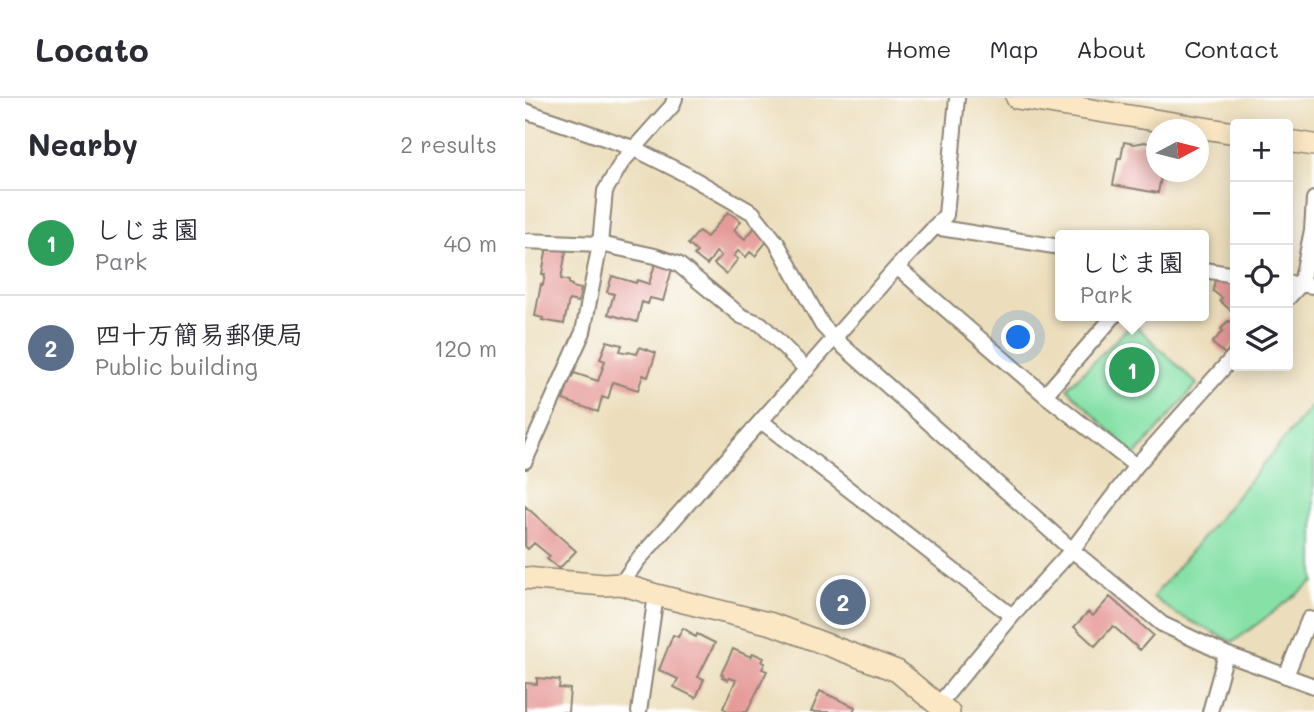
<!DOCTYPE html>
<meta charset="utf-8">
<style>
body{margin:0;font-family:Mali,"Klee One",sans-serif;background:#f7f7f7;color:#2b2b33}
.controls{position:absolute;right:21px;top:21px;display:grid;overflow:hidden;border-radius:7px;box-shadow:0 4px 18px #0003}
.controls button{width:63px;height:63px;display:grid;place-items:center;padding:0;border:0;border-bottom:2px solid #e1e1e2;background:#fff;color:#2b2b33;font:35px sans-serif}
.compass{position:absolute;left:621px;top:21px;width:63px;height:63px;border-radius:50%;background:#fff;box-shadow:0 4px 18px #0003;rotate:83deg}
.you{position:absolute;left:494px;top:240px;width:24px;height:24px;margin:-18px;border:5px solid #fff;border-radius:50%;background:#1a73e8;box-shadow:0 0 0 10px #1a73e833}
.badge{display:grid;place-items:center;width:46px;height:46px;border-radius:50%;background:#7c3aed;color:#fff;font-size:23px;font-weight:700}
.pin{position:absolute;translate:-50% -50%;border:4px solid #fff;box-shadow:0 2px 7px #0006}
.popup{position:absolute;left:530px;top:132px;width:154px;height:91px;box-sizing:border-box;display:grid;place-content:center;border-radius:7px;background:#fff;filter:drop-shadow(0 2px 5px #0005);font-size:23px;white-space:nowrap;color:#7c7c81}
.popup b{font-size:26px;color:#2b2b33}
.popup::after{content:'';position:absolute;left:50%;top:100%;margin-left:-14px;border:14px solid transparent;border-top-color:#fff}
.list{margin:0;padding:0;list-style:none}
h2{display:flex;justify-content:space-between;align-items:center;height:91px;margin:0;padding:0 28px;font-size:30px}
h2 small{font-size:23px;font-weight:400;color:#7c7c81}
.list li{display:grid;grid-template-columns:46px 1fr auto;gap:21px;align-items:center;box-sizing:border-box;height:105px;padding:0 28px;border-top:2px solid #e1e1e2}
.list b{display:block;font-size:26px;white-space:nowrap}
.list p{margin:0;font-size:23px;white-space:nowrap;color:#7c7c81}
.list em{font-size:23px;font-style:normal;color:#7c7c81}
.icon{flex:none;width:38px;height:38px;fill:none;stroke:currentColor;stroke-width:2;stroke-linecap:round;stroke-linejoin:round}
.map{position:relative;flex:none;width:789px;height:614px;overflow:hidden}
header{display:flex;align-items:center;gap:42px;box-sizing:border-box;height:98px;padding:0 35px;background:#fff;border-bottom:2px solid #e1e1e2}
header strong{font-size:33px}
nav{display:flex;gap:38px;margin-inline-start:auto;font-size:24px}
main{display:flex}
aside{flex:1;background:#fff}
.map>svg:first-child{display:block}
.green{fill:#87e1a7;stroke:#598669;stroke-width:2}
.building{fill:#e59a97}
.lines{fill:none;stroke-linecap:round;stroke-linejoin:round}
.street-casing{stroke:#8c8474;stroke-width:18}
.secondary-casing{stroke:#8c8474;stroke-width:24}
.street{stroke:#fff;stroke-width:14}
.secondary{stroke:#fbe7c3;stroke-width:21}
</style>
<header>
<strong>Locato</strong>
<nav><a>Home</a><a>Map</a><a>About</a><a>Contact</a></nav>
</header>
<main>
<aside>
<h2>Nearby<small>2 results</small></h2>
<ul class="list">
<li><span class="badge" style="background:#2e9e5b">1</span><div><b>しじま園</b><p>Park</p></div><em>40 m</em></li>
<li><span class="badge" style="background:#5c6f8a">2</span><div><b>四十万簡易郵便局</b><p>Public building</p></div><em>120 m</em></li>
</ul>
</aside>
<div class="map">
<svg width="789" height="614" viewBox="0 0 789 614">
<rect width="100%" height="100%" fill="#fff"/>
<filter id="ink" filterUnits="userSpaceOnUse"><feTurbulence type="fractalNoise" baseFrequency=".0143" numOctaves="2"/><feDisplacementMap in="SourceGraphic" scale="14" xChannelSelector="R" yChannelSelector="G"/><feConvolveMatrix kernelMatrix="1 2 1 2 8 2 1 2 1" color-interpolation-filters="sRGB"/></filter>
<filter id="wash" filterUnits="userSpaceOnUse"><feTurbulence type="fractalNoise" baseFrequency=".00686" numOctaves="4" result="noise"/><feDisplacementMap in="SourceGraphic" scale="28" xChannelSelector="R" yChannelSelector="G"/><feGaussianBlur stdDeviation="1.57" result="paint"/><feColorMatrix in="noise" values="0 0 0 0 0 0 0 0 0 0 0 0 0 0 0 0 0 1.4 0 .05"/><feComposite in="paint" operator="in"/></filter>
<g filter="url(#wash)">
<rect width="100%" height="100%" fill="#ecdebc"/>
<path class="green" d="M608,225L672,286L610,358L542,290Z
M789,305V485H787L708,544L651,516L628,499Z"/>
<g id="blocks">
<path class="building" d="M599,44L609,46L620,44L632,48V74H637L633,95L588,87L593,60H596Z
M203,114L216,123L209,132L220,141L230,129L242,143L230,158L225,154L221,159L213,153L209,158L213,161L201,176L189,166L196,158L191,154L182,167L169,157L172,154L163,146L174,133L182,139Z
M22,149L41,153L36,181L44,183V186L47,187V189L56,191L53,204L44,202L39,226L17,222L18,220L10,218L16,186L18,187L20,176H17Z
M130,166L147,171L138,203L125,200L123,206L117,204L112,224L83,216L89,196L82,194L87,178L111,185L112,182L124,186Z
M690,181L693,183L695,182L710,185V216L695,203L697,200L688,193Z
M710,219V244L700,256L687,245L698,233L696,231L703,223L705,224Z
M82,243L97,247L95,253L103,255L104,254L112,256L115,249L131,255L123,279L118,277L113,292L88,284L83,301L77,299L73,314L38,302L44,284L49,275L73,283L80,263L75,261Z
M0,408L51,453L34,471L22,461L25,458L9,445L3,451L0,448Z
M585,499L628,537L615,552L588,528L570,548L549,529L563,514L568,518Z
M158,530L166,535L165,536L171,539L172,536L190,545L173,579L179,581L171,600L149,589L153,581L134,572L148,537L153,539Z
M208,551L226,559L228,555L239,560L237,564L240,565L237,571L242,573L222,614H205L198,610L211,582L204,580L203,582L197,579L198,577L196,576Z
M12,580L35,582L34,590L45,591L43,614H0V585L12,586Z
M295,593L330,609L328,614H286Z"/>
</g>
</g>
<g filter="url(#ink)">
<use href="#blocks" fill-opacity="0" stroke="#8c8474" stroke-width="2"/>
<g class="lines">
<defs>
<path id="street" d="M0,13L108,50L162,77L228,115L252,145L297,227L310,241L547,452L637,526L701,556L789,588
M409,129L535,149
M0,143L75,146L130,158L153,166L216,218L236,226L282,272
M372,169L520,297L611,368
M679,172L710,177
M763,185L789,188
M763,200L776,186L787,132L789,101
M520,297L589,218
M236,323L487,518
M0,363L58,234L75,146L80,93L97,64L147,8L150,0
M96,486L113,462L372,169L421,117L432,0
M761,578L784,521L789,522
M413,607L487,518L547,452L611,368L710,257
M114,614L131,497
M685,614L701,556"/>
<path id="secondary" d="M492,0L710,35
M763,43L789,47
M0,480L79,487L96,486L131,497L247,526L372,573L413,607L424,614"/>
</defs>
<use href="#street" class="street-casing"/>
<use href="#secondary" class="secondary-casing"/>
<use href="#street" class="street"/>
<use href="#secondary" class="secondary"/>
</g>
</g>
</svg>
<div class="controls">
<button>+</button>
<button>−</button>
<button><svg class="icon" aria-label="locate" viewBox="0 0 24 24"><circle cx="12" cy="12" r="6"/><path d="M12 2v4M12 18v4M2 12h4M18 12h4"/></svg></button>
<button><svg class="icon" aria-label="layers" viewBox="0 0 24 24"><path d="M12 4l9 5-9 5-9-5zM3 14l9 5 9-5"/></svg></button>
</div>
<svg class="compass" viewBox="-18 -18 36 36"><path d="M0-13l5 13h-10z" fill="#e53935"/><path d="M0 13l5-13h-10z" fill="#7c7c81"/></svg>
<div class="you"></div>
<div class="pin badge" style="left:607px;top:272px;background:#2e9e5b">1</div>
<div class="popup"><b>しじま園</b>Park</div>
<div class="pin badge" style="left:318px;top:504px;background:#5c6f8a">2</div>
</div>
</main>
